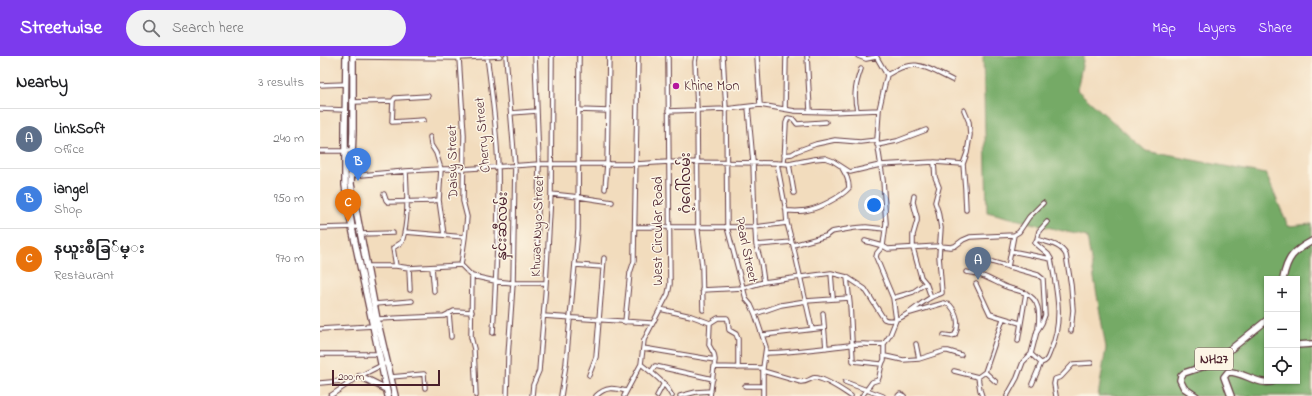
<!DOCTYPE html>
<meta charset="utf-8">
<style>
body{margin:0;font-family:"Indie Flower","Noto Sans Myanmar",sans-serif;background:#f2f2f2;color:#202124}
.controls{position:absolute;right:12px;bottom:12px;display:grid;overflow:hidden;border-radius:0px;box-shadow:0 1px 3px #0004}
.controls button{width:36px;height:36px;display:grid;place-items:center;padding:0;border:0;border-bottom:1px solid #e0e0e0;background:#fff;color:#202124;font:20px sans-serif}
.scale{position:absolute;left:12px;bottom:10px;width:108px;box-sizing:border-box;padding-left:4px;border:2px solid #4a1f2b;border-top:0;font-size:11px;line-height:14px;white-space:nowrap;color:#4a1f2b;-webkit-text-stroke:3px #fcf5e5;paint-order:stroke}
.you{position:absolute;left:554px;top:149px;width:14px;height:14px;margin:-10px;border:3px solid #fff;border-radius:50%;background:#1a73e8;box-shadow:0 0 0 6px #1a73e833}
.badge{display:grid;place-items:center;width:26px;height:26px;border-radius:50%;background:#7c3aed;color:#fff;font-size:13px;font-weight:700}
.pin{position:absolute;translate:-50% -33px;filter:drop-shadow(0 1px 2px #0008)}
.pin::after{content:'';position:absolute;top:21px;width:14px;height:12px;background:inherit;clip-path:polygon(0 0,100% 0,50% 100%)}
.list{margin:0;padding:0;list-style:none}
h2{display:flex;justify-content:space-between;align-items:center;height:52px;margin:0;padding:0 16px;font-size:17px}
h2 small{font-size:13px;font-weight:400;color:#757577}
.list li{display:grid;grid-template-columns:26px 1fr auto;gap:12px;align-items:center;box-sizing:border-box;height:60px;padding:0 16px;border-top:1px solid #e0e0e0}
.list b{display:block;font-size:15px;white-space:nowrap}
.list p{margin:0;font-size:13px;white-space:nowrap;color:#757577}
.list em{font-size:13px;font-style:normal;color:#757577}
.icon{flex:none;width:22px;height:22px;fill:none;stroke:currentColor;stroke-width:2;stroke-linecap:round;stroke-linejoin:round}
.map{position:relative;flex:none;width:992px;height:340px;overflow:hidden}
header{display:flex;align-items:center;gap:24px;box-sizing:border-box;height:56px;padding:0 20px;background:#7c3aed;color:#fff}
header strong{font-size:19px}
nav{display:flex;gap:22px;margin-inline-start:auto;font-size:14px}
.search{width:280px;height:36px;background:#f2f2f2;display:flex;align-items:center;gap:10px;box-sizing:border-box;padding:0 14px;border-radius:22px;color:#757577;font-size:15px}
main{display:flex}
aside{flex:1;background:#fff}
.map>svg:first-child{display:block}
.forest{fill:#75aa66;stroke:#606448;fill-rule:evenodd}
.lines{fill:none;stroke-linecap:round;stroke-linejoin:round}
.minor-casing{stroke:#633b41;stroke-width:5.5}
.highway-casing{stroke:#633b41;stroke-width:8}
.minor{stroke:#fff;stroke-width:3.5}
.highway{stroke:#fff;stroke-width:5.5}
.poi-dot{fill:#b5179e;stroke:#fcf5e5;stroke-width:1.5}
.labels{text-anchor:middle;dominant-baseline:central;stroke-width:3;stroke-linejoin:round;paint-order:stroke}
.shield{fill:#fcf5e5;stroke:#7f5f63;stroke-width:1}
.shield-label{font-size:13px;font-weight:bold;fill:#4a1f2b}
.poi-label{font-size:14px;fill:#4a1f2b;stroke:#fcf5e5;text-anchor:start}
.street-label{font-size:14px;fill:#4a1f2b;stroke:#fcf5e5}
</style>
<header>
<strong>Streetwise</strong>
<div class="search"><svg class="icon" aria-label="search" viewBox="0 0 24 24"><circle cx="10" cy="10" r="6"/><path d="M15 15l6 6"/></svg>Search here</div>
<nav><a>Map</a><a>Layers</a><a>Share</a></nav>
</header>
<main>
<aside>
<h2>Nearby<small>3 results</small></h2>
<ul class="list">
<li><span class="badge" style="background:#5c6f8a">A</span><div><b>LinkSoft</b><p>Office</p></div><em>240 m</em></li>
<li><span class="badge" style="background:#3f7fe0">B</span><div><b>iangel</b><p>Shop</p></div><em>950 m</em></li>
<li><span class="badge" style="background:#e8710a">C</span><div><b>နယူးစီခြ်မ္း</b><p>Restaurant</p></div><em>970 m</em></li>
</ul>
</aside>
<div class="map">
<svg width="992" height="340" viewBox="0 0 992 340">
<rect width="100%" height="100%" fill="#fcf5e5"/>
<filter id="ink" filterUnits="userSpaceOnUse"><feTurbulence type="fractalNoise" baseFrequency=".025" numOctaves="2"/><feDisplacementMap in="SourceGraphic" scale="8" xChannelSelector="R" yChannelSelector="G"/><feConvolveMatrix kernelMatrix="1 2 1 2 8 2 1 2 1" color-interpolation-filters="sRGB"/></filter>
<filter id="wash" filterUnits="userSpaceOnUse"><feTurbulence type="fractalNoise" baseFrequency=".012" numOctaves="4" result="noise"/><feDisplacementMap in="SourceGraphic" scale="16" xChannelSelector="R" yChannelSelector="G"/><feGaussianBlur stdDeviation="0.9" result="paint"/><feColorMatrix in="noise" values="0 0 0 0 0 0 0 0 0 0 0 0 0 0 0 0 0 1.4 0 .05"/><feComposite in="paint" operator="in"/></filter>
<g filter="url(#wash)">
<rect width="100%" height="100%" fill="#f2dcbd"/>
<path class="forest" d="M663,0H764L757,34L826,95L946,118L968,170L992,168V340H778L786,292L767,181L667,156ZM947,223H977V325H947Z"/>
</g>
<g filter="url(#ink)">
<g class="lines">
<defs>
<path id="minor" d="M167,0C172,37 177,75 178,112C179,167 176,222 173,277
M186,0L195,110L193,227L188,300L187,340
M215,0L219,108L217,200
M376,0L375,6L377,53L378,175L382,210L383,254
M403,0L406,53L407,171L426,243L431,249L435,258L446,291L443,312V340
M437,0L440,49
M487,0L490,55
M538,0L546,3L556,1
M556,0L567,19
M33,1L139,2L180,0
M139,2L144,79L143,145L147,161L145,181L141,209
M0,29L26,28
M73,45L75,42L108,40
M32,46L73,45L72,66L104,64
M428,51L433,106L435,171L436,189L441,206L444,226
M0,53L25,54
M465,53L466,0
M259,54L288,55
M537,54C533,39 536,27 541,13
M644,54L649,66L650,79L647,97L643,108L645,132L646,154
M348,55L406,53L440,49L475,55L509,56L559,54
M191,57L217,55
M110,81L111,89L116,97L121,113L119,144L124,179
M557,89L577,85L606,74
M0,95H32
M464,99L472,98L477,95L496,88L515,84L540,86L557,84
M457,107L466,155L467,167L472,186L473,189L492,273
M464,107L466,67L468,62L473,63L477,68L506,66
M469,108L474,137
M30,120L86,115L121,113H144L219,108H316L349,106L457,107L469,108L494,103L505,102L513,105L530,116L560,109L614,106L643,108
M285,133L287,108L289,0
M64,138L66,144L68,146L112,145L119,144
M231,138L259,141L292,146
M594,140L593,146L597,161V165L593,179V192L601,221L606,227L611,241
M466,155C473,155 481,156 488,154C499,152 521,141 529,132C529,124 526,119 522,112
M727,166L719,175L717,183L715,187L728,198L731,203
M315,171H435L467,167
M0,172L39,171
M85,176L145,181
M40,178L73,177
M717,183C728,187 741,188 746,199L751,229L753,254L751,275
M545,185L563,190L568,193L619,190L631,191L635,190L643,184L650,181L694,179
M436,189L472,186
M473,189L506,180L511,176L534,172L546,171L565,173
M691,195L731,203C737,236 744,265 730,296C728,301 727,306 721,307L711,298
M672,206L718,219L723,223L725,259L722,267L717,275L711,298L703,306L697,322L687,340
M256,209L283,211
M46,210H76L89,212L141,209L152,220L175,225L193,227H226
M76,210L73,192L82,186C89,163 87,139 86,115
M112,211L114,235
M688,211L694,179L699,176L709,161L723,147
M89,212L90,234
M646,216C660,217 671,224 684,230C691,233 698,234 705,237C720,243 720,258 718,272
M511,217L513,242
M152,220L151,281L154,293L156,340
M527,221L530,248L533,305L561,308
M656,228L670,258L700,267
M382,234L423,232L444,226L511,217L527,221L545,233L564,263C579,270 598,248 610,242C614,239 618,239 622,237L619,200L621,172L618,155L615,146L619,131L615,121L614,106
M573,242L593,236L606,227
M55,248L92,245
M340,253L371,260L390,267L398,262H407L408,264L409,274L416,278L418,283V312
M129,257L131,281
M503,257L506,292
M590,257L624,247L630,249C637,257 640,268 635,279L631,280L624,279
M435,258L461,249L486,245L529,242
M223,260L331,267
M57,263L124,260L134,255L152,256
M305,266L310,217L314,205V199L318,0
M390,267L389,289L394,298L395,304L390,340
M0,273L54,270
M443,279L504,272
M698,285L706,237
M323,292L395,304
M446,297C474,296 502,292 529,289C541,287 552,289 564,288
M0,298H60
M565,300L583,304L599,303L596,288
M599,303L624,295H628L641,299
M321,308C333,318 345,326 352,340
M394,311L443,312
M443,315L481,326C487,326 488,324 493,322C502,320 523,335 531,340
M634,315L658,321
M331,316L335,310L393,323
M665,316L676,326
M269,319L276,301L284,202
M71,321L104,318L105,332
M525,326L563,340
M0,327L33,324
M712,328L721,307
M425,330H443
M10,340L40,320L68,306
M212,340L213,329L219,315L226,227L231,138L232,0
M241,340L246,308L258,174L259,0
M276,340C286,330 294,332 306,335
M304,340L321,308L324,284L348,238L350,228L348,0
M337,340L344,327
M360,340L376,336L391,335
M542,340L552,326L558,324C561,317 560,310 564,304V288L570,279L576,264L573,242L556,201L557,197L563,190L566,167L563,124L557,84L559,54L567,19C595,1 605,11 632,24
M578,340L580,338L584,340
M662,340L660,334L658,321L665,316L683,263
M736,340L734,328L735,323L741,321L753,308L771,307"/>
<path id="highway" d="M26,0L25,75V129L32,172L68,340
M33,0V75L31,128L57,263L75,340
M963,223C967,201 974,195 992,185
M977,289L992,288
M40,320L66,333
M876,340L864,332L860,324L861,320L864,317L882,311L911,293L947,264
M911,340L904,321L908,316C923,315 939,331 954,325"/>
</defs>
<use href="#minor" class="minor-casing"/>
<use href="#highway" class="highway-casing"/>
<use href="#minor" class="minor"/>
<use href="#highway" class="highway"/>
</g>
</g>
<circle class="poi-dot" cx="356" cy="30" r="4"/>
<g class="labels">
<rect class="shield" x="875" y="292" width="38" height="22" rx="3"/>
<g class="shield-label">
<text x="894" y="303">NH27</text>
</g>
<g class="poi-label">
<text x="364" y="30">Khine Mon</text>
</g>
<g class="street-label">
<text transform="translate(163 79) rotate(-95)">Cherry Street</text>
<text transform="translate(133 106) rotate(-91)">Daisy Street</text>
<text transform="translate(366 127) rotate(-90)">ဂံ့ဂေါ်လမ်း</text>
<text transform="translate(183 170) rotate(-89)">နှင်းဆီလမ်း</text>
<text transform="translate(218 170) rotate(-88)">Khwar Nyo Street</text>
<text transform="translate(338 175) rotate(-90)">West Circular Road</text>
<text transform="translate(426 194) rotate(78)">Pearl Street</text>
</g>
</g>
</svg>
<div class="controls">
<button>+</button>
<button>−</button>
<button><svg class="icon" aria-label="locate" viewBox="0 0 24 24"><circle cx="12" cy="12" r="6"/><path d="M12 2v4M12 18v4M2 12h4M18 12h4"/></svg></button>
</div>
<div class="scale">200 m</div>
<div class="you"></div>
<div class="pin badge" style="left:658px;top:224px;background:#5c6f8a">A</div>
<div class="pin badge" style="left:38px;top:125px;background:#3f7fe0">B</div>
<div class="pin badge" style="left:28px;top:166px;background:#e8710a">C</div>
</div>
</main>
